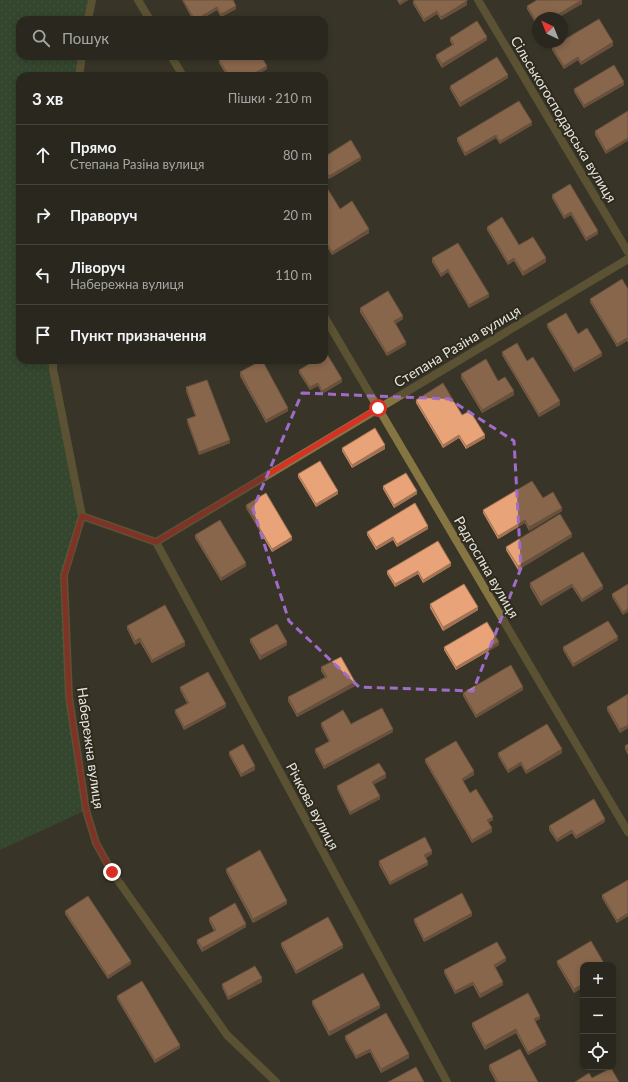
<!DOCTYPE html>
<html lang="uk">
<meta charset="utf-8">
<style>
body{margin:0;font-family:Lato,sans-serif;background:#36342b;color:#f1f3f6}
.controls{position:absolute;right:12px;bottom:12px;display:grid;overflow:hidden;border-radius:8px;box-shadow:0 2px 6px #0003}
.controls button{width:36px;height:36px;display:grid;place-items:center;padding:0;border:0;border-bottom:1px solid #46443c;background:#2a281e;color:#f1f3f6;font:20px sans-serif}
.compass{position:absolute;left:532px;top:12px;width:36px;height:36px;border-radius:50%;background:#2a281e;box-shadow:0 2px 6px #0003;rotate:317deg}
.stop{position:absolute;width:12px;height:12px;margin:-9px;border:3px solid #d93025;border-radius:50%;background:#fff}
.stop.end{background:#d93025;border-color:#fff;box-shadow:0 1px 4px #0008}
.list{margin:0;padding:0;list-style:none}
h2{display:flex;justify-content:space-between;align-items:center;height:52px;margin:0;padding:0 16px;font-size:17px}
h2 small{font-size:13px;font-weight:400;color:#a5a6a4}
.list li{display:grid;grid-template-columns:26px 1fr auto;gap:12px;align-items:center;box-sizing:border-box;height:60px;padding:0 16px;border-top:1px solid #46443c}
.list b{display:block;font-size:15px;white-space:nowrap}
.list p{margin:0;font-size:13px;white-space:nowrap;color:#a5a6a4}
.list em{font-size:13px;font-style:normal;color:#a5a6a4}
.icon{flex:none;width:22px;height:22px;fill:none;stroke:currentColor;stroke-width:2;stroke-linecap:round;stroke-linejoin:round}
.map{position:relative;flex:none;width:628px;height:1082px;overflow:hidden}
.search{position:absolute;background:#2a281e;box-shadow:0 2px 6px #0003;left:16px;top:16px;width:312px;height:44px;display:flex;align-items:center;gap:10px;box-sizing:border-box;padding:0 14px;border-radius:12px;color:#a5a6a4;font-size:15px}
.panel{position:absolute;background:#2a281e;box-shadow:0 2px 6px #0003;left:16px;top:72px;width:312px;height:292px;border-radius:12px}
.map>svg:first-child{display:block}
.grass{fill:url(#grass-dots)}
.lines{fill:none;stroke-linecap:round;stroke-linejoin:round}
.street{stroke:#857543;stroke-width:8}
.wall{fill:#c88c67}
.shaded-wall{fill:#a27254}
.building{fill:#e8a378;stroke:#a27254}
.route{stroke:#d93025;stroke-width:5}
.marked{fill:none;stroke:#a06cc9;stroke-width:3;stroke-dasharray:8 5;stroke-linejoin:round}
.labels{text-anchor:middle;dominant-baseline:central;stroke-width:4;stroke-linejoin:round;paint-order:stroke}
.street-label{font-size:14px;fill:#e6e4dc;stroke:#2e2b1e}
</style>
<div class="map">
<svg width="628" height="1082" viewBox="0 0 628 1082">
<defs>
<pattern id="grass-dots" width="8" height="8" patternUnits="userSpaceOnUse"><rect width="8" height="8" fill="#305b37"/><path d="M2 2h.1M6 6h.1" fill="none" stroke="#4e7253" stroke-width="1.8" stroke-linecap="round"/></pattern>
</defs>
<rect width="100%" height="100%" fill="#383528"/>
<path class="grass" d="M0,0H92L88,20H20V56H82L79,76H20V360H53L82,516L64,576L69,697L86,810L0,850Z"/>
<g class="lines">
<path class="street" d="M138,0L150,20
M478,0L628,252
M88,20L92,0
M171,56L183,76
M79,76L82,56
M324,316L628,832
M53,360V369L82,516L64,575L69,697L86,810L96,843L112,872L227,1035L276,1082
M82,516L156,542
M156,542L447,1082
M156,542L628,259"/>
</g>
<path class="wall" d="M182,0H233L236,9L221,17L217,10L200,20H193Z
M397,0H408L400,5Z
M413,1L467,5L441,20L437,14L424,22L413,4Z
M582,4L538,18V27L527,9V6Z
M450,38L487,40L442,68L436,58V55L452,45L450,41Z
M613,46L581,65L578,60L564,69L552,50V47Z
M226,56H264L261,57L267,69L255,76H227L219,63V60Z
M508,78L460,107L450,89V86Z
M624,85L584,108L574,92V89Z
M628,111L606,154L595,135V131Z
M532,125L500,144L496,138L465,156L457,141V138Z
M324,157L361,160L329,179L324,171Z
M324,183L340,209L369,233L332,255L324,242Z
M552,195L598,234L586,241L571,215L564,219L552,198Z
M487,227L519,245L546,262L523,276L514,261L508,265L487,230Z
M432,258L489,297L469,308L448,272L441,277L432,262Z
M628,289V342L627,341L617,347L590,302V299Z
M360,308L403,319L395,324L406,345L387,356L360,312Z
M547,324L602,356L574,372L547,327Z
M502,352L527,361L560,405L539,417L502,355Z
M308,360H324L342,382L322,394L318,386L310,390L299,373V370L310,364Z
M240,372L288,411L266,423L240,376Z
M461,374L514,395L482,413L461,378Z
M186,387L230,443L199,455L187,422V419L195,416L186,391Z
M416,400L462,415L485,438L466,449L459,438L443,448L416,403Z
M342,448L385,449L352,468L342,451Z
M298,474L338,494L316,507L298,477Z
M383,486L417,494L394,508L383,489Z
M543,498L562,511L529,531L525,523L498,539L483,513V510Z
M246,505L292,540L272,552L246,508Z
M428,529L397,547L393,540L376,550L367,535V532Z
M195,535L246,566L221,581L195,538Z
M572,537L518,570L506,550V547Z
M583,552L603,589L582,602L572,587L541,606L530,587V583Z
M451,566L423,583L418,574L395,587L387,574V571Z
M628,584L623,615L612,597V594Z
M430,604L478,610L443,631L430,608Z
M127,626L185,646L152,663L140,642L135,645L127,629Z
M250,639L287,645L260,660L250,642Z
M618,640L573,667L563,650V647Z
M499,645L456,670L444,650V647Z
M321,667L355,686L297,717L288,701V697L325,677L321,671Z
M180,687L226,707L184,730L175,713V710L187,703L180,690Z
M523,690L476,718L463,696V693Z
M628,694V728L620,733L607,710V707Z
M321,723L351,724L393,732L324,769L315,752V749L329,742L321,726Z
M628,744V755L625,749V746Z
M229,752L255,770L241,777L229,755Z
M498,753H562L526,774L521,765L508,773L498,756Z
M425,759L474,775L463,781L470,793L493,820L488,823L492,832L472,843L425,762Z
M386,778L374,784L380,799L350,815L337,789V786Z
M605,822L576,839L572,833L557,842L549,830V826Z
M432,854L426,858L428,865L390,885L379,865V861Z
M226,869L287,904L253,923L226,872Z
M628,880V916L617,923L602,898V895Z
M65,911L131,964L108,979L65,914Z
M472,916L424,942L414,922V919Z
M209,918L246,927L202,952L197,943V940L214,931L209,921Z
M281,943L343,948L296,974L281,946Z
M506,961L495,968L503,985L480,998L473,985L455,994L444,973V970Z
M557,961L583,965V987L574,993L557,964Z
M262,982L228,1000L222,987V984Z
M117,996L180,1048L155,1063L117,999Z
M312,1001L380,1008L329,1036L312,1004Z
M540,1019L535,1021L546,1045L528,1055L516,1033L485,1050L472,1026V1023Z
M345,1036L409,1058L381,1073L370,1052L356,1059L345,1039Z
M489,1065L538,1082H496L489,1069Z"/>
<path class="shaded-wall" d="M403,0H408L400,5V2Z
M582,0V4L558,18H552Z
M467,1V5L441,20V17Z
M236,6V9L221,17V14Z
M217,7V10L200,20H195Z
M437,11V14L424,22V19Z
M487,37V40L442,68V64Z
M613,42V46L581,65V62Z
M578,57V60L564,69V66Z
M267,66V69L255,76H250Z
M508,75V78L460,107V103Z
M624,82V85L584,108V105Z
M532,122V125L500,144V141Z
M496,135V138L465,156V153Z
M628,138V141L606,154V151Z
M361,157V160L329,179V176Z
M571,212V215L564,219V216Z
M369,229V233L332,255V252Z
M598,231V234L586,241V238Z
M514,258V261L508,265V262Z
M546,258V262L523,276V272Z
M448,269V272L441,277V274Z
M489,294V297L469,308V305Z
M403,316V319L394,325V321Z
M627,338V341L617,347V344Z
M406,342V345L387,356V353Z
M602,353V356L574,372V369Z
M342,379V382L322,394V391Z
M318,383V386L310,390V387Z
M514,391V395L482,413V410Z
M560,401V405L539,417V414Z
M288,408V411L266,423V420Z
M459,435V438L443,448V445Z
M485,435V438L466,449V446Z
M230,440V443L199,455V452Z
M385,445V449L352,468V465Z
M338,491V494L316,507V504Z
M417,491V494L394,508V505Z
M562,508V511L529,531V527Z
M525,520V523L498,539V536Z
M428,526V529L397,547V544Z
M572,534V537L518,570V566Z
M292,537V540L272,552V549Z
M393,537V540L376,550V547Z
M246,563V566L221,581V578Z
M451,563V566L423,583V580Z
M418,571V574L395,587V584Z
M572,584V587L541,606V602Z
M603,586V589L582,602V599Z
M478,607V610L443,631V627Z
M628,609V612L623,615V612Z
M618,637V640L573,667V664Z
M140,638V642L135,645V641Z
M185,642V646L152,663V660Z
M287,642V645L260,660V656Z
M499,642V645L456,670V667Z
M355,682V686L297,717V714Z
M523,687V690L476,718V715Z
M226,704V707L184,730V727Z
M628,725V728L620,733V729Z
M393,729V732L324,769V766Z
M562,749V753L526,774V771Z
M521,762V765L508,773V770Z
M255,766V770L241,777V774Z
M474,771V775L462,782V779Z
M386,774V778L372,785V782Z
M380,796V799L350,815V812Z
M493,817V820L487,823V820Z
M605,819V822L576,839V836Z
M492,828V832L472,843V840Z
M572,830V833L557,842V839Z
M432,851V854L424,859V855Z
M428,862V865L390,885V882Z
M287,901V904L253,923V919Z
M472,913V916L424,942V939Z
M628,913V916L617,923V920Z
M246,924V927L202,952V948Z
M343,945V948L296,974V971Z
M506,958V961L494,968V965Z
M131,961V964L108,979V976Z
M262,978V982L228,1000V997Z
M473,982V985L455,994V991Z
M503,982V985L480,998V994Z
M583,984V987L574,993V989Z
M380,1005V1008L329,1036V1032Z
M540,1016V1019L534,1022V1019Z
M516,1029V1033L485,1050V1046Z
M546,1042V1045L528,1055V1052Z
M180,1045V1048L155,1063V1060Z
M370,1049V1052L356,1059V1056Z
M409,1054V1058L381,1073V1069Z"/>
<path class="building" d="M183,0H233L236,6L221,14L217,7L195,20Z
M415,0H467V1L441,17L437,11L424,19L413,1Z
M537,0H582L552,18H538V24L527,6Z
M599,19L613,42L581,62L578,57L564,66L552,47L560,42H562V41Z
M477,21L487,37L442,64L436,55L454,44L450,38Z
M226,56H261L267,66L250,76H229L219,60Z
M497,57L508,75L460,103L450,86Z
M614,65L624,82L584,105L574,89Z
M519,101L532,122L500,141L496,135L465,153L457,138Z
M628,111V138L606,151L595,131Z
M351,140L361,157L329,176L324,168V157Z
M324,183L340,209L352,201L369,229L332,252L324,239Z
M570,184L598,231L586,238L571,212L564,216L552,195Z
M502,217L519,245L533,237L546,258L523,272L514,258L508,262L487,227Z
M458,243L489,294L469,305L448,269L441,274L432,258Z
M622,279L628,289V339L627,338L617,344L590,299Z
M388,291L403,316L394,321L406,342L387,353L360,308Z
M566,313L578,334L587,328L602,353L574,369L547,324Z
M517,343L527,361L533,357L560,401L539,414L502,352Z
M324,349L342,379L322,391L318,383L310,387L299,370L311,363L310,360H324Z
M486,359L498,381L505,377L514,391L482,410L461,374Z
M262,360L288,408L266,420L240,372Z
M207,380L230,440L199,452L187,419L196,416L186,387Z
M443,383L462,415L470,411L485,435L466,446L459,435L443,445L416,400Z
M375,428L385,445L352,465L342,448Z
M320,461L338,491L316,504L298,474Z
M406,473L417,491L394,505L383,486Z
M532,481L543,498L553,492L562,508L529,527L525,520L498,536L483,510Z
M266,493L292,537L272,549L246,505Z
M415,503L428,526L397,544L393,537L376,547L367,532Z
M560,514L572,534L518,566L506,547Z
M220,520L246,563L221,578L195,535Z
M438,541L451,563L423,580L418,571L395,584L387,571Z
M583,552L603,586L582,599L572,584L541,602L530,583Z
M464,584L478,607L443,627L430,604Z
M628,584V609L623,612L612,594Z
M165,605L185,642L152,660L140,638L135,641L127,626Z
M608,621L618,637L573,664L563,647Z
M487,622L499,642L456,667L444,647Z
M277,624L287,642L260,656L250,639Z
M341,657L355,682L297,714L288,697L327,677L321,667Z
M511,665L523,687L476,715L463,693Z
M208,672L226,704L184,727L175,710L189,703L180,687Z
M628,694V725L620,729L607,707Z
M382,708L393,729L324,766L315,749L330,741L321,723L343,710L351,724Z
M547,724L562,749L526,771L521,762L508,770L498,753Z
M456,741L474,771L462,779L470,793L476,789L493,817L487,820L492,828L472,840L425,759Z
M243,744L255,766L241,774L229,752Z
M628,744V751L625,746Z
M379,763L386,774L372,782L380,796L350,812L337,786Z
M594,799L605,819L576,836L572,830L557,839L549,826Z
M425,837L432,851L424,855L428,862L390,882L379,861Z
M260,850L287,901L253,919L226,869Z
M628,880V913L617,920L602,895Z
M462,893L472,913L424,939L414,919Z
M88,896L131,961L108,976L65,911Z
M235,903L246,924L202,948L197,940L216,930L209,918Z
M328,917L343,945L296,971L281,943Z
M591,941L605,965H583V984L574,989L557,961Z
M497,942L506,958L494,965L503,982L480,994L473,982L455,991L444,970Z
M255,966L262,978L228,997L222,984Z
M363,973L380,1005L329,1032L312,1001Z
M142,981L180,1045L155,1060L117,996Z
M528,993L540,1016L534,1019L546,1042L528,1052L516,1029L485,1046L472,1023Z
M386,1013L409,1054L381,1069L370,1049L356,1056L345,1036Z
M520,1049L538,1082H498L489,1065Z
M416,1067L424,1082H388Z
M611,1068L619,1082H575L589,1073L592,1078Z"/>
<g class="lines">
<path class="route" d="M112,872L96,843L86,810L69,697L64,576L82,516L156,542L378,408"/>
</g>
<path d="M0 0H628V1082H0ZM302,393L449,399L514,441L521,568L473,691L359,687L289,621L253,509Z" fill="#383528" fill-opacity=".55" fill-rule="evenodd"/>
<path class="marked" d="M302,393L449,399L514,441L521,568L473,691L359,687L289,621L253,509Z"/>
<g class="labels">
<g class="street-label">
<text transform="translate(564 119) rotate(59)">Сільськогосподарська вулиця</text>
<text transform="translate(457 346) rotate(-31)">Степана Разіна вулиця</text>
<text transform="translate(487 567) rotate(60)">Радгоспна вулиця</text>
<text transform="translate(91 748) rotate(82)">Набережна вулиця</text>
<text transform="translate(313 806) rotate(62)">Річкова вулиця</text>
</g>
</g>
</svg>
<div class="controls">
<button>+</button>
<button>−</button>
<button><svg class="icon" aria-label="locate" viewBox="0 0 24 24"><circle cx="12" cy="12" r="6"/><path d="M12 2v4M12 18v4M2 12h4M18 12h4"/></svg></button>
</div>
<svg class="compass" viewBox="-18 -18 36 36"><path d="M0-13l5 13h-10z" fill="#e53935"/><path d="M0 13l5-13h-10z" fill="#a5a6a4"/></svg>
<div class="stop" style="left:378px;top:408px"></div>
<div class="stop end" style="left:112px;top:872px"></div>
<div class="search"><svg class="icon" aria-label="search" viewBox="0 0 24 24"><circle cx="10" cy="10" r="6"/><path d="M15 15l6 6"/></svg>Пошук</div>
<section class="panel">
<h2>3 хв<small>Пішки · 210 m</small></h2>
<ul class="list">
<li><svg class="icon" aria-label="ahead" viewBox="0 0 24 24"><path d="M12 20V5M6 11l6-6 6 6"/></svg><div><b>Прямо</b><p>Степана Разіна вулиця</p></div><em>80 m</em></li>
<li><svg class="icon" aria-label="right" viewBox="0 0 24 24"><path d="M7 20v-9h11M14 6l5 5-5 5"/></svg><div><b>Праворуч</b></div><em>20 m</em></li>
<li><svg class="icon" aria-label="left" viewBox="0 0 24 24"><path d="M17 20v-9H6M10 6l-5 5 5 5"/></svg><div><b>Ліворуч</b><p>Набережна вулиця</p></div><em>110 m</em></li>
<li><svg class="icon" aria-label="arrive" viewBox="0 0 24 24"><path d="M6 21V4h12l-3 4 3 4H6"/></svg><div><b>Пункт призначення</b></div></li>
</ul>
</section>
</div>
